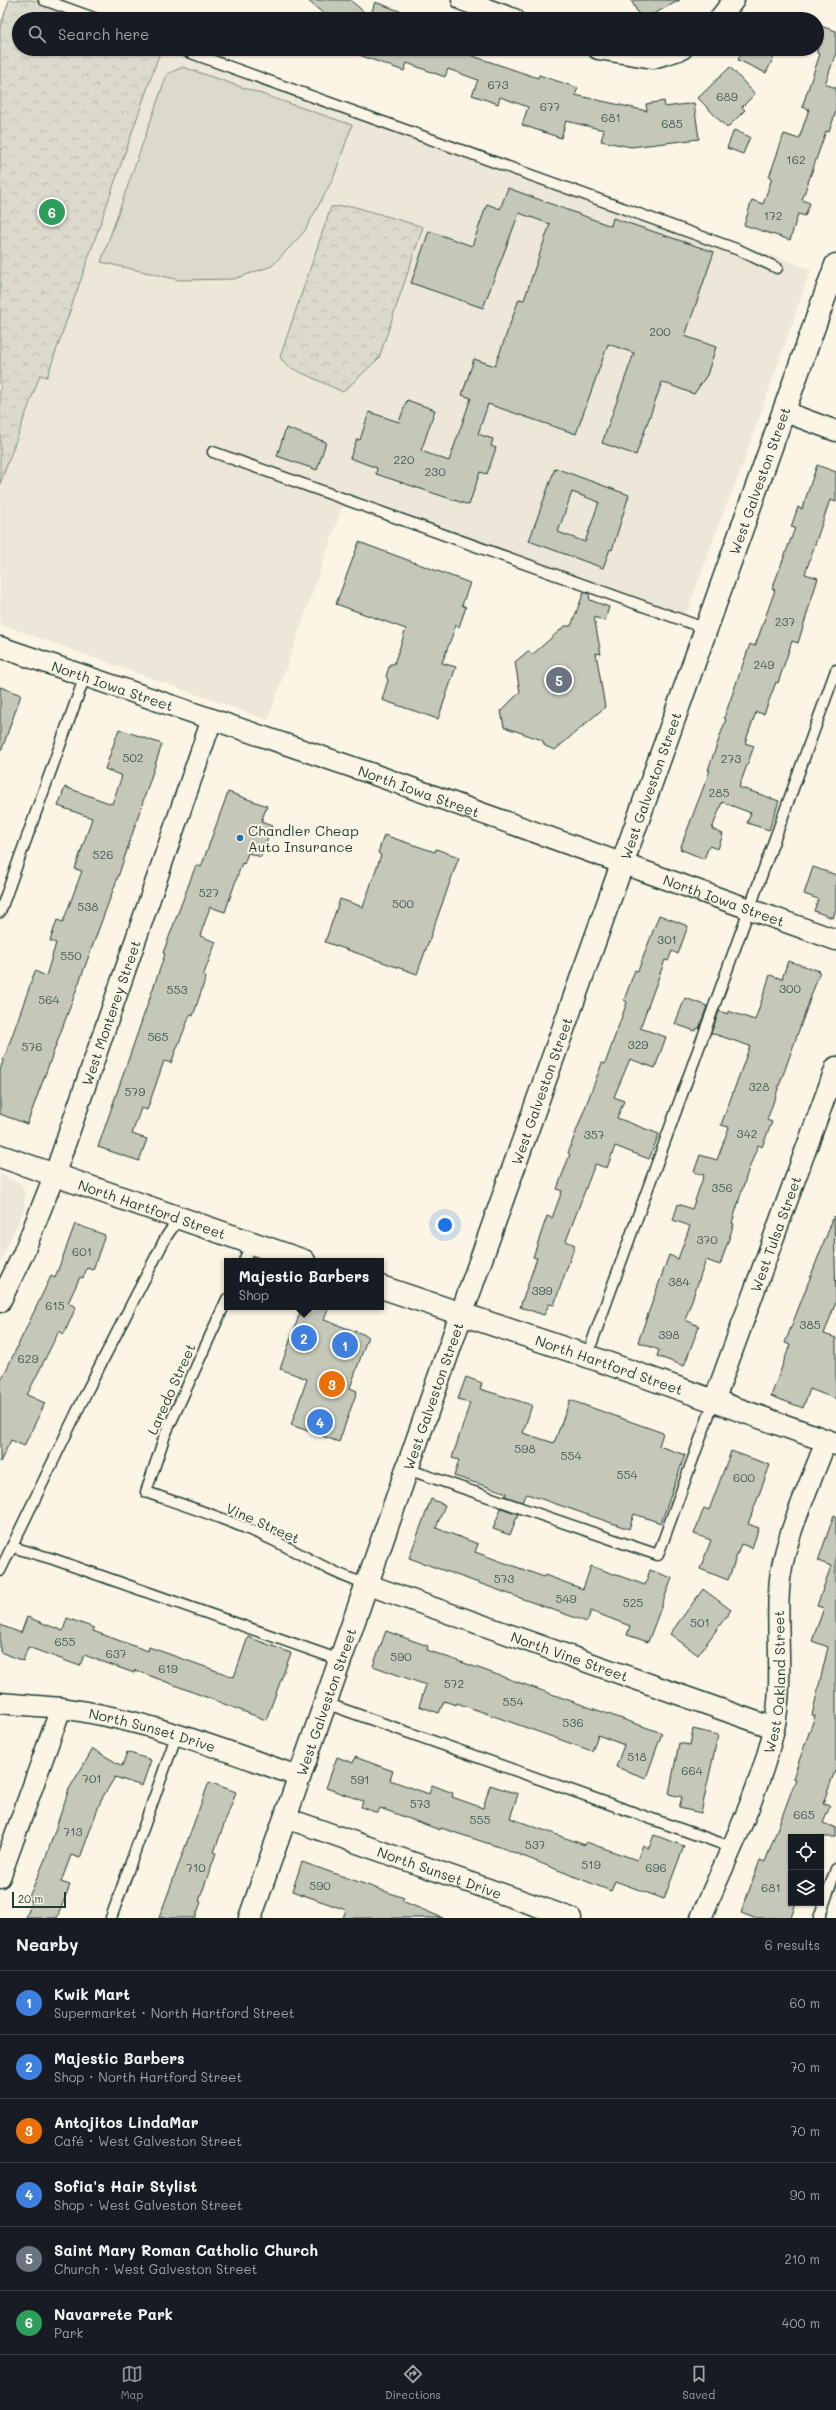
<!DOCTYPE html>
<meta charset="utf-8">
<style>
body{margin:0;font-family:Mali,sans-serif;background:#242831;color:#f1f3f6}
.controls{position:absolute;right:12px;bottom:12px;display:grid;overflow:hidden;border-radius:0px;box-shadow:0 1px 3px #0004}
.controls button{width:36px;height:36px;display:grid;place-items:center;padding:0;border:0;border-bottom:1px solid #363941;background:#171b24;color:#f1f3f6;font:20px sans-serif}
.scale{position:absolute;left:12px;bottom:10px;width:54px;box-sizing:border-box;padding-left:4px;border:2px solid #1f3d34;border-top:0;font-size:11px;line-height:14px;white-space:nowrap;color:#1f3d34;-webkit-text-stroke:3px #fcf5e5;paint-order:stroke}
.you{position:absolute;left:445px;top:1225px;width:14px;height:14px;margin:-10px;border:3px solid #fff;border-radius:50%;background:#1a73e8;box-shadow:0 0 0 6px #1a73e833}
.badge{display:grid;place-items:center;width:26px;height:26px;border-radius:50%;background:#8c9099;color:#fff;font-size:13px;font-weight:700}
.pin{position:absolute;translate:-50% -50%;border:2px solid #fff;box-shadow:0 1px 4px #0006}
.popup{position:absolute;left:224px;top:1258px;width:160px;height:52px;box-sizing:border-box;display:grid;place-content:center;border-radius:0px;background:#171b24;filter:drop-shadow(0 1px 3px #0005);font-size:13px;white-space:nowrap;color:#9ea1a6}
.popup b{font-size:15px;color:#f1f3f6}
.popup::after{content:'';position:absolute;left:50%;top:100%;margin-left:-8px;border:8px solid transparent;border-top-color:#171b24}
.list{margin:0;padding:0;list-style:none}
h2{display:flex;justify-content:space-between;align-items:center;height:52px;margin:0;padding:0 16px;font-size:17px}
h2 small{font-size:13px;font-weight:400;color:#9ea1a6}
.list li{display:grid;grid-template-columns:26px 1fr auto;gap:12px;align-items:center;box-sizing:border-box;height:64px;padding:0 16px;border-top:1px solid #363941}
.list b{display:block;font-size:15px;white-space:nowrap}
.list p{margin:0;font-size:13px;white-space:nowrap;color:#9ea1a6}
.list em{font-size:13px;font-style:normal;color:#9ea1a6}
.icon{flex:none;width:22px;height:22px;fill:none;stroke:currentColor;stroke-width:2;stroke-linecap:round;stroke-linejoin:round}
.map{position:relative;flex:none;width:836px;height:1918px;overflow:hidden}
.search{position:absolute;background:#171b24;box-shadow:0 1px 3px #0004;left:12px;right:12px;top:12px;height:44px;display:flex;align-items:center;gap:10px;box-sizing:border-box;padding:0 14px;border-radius:22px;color:#9ea1a6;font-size:15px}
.sheet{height:436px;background:#171b24}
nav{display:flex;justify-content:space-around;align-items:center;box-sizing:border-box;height:56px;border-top:1px solid #363941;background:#171b24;font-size:11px;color:#9ea1a6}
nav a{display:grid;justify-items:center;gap:2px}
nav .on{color:#8c9099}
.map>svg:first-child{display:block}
.built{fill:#ece7d8}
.grass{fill:#dcdacc;stroke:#7e8c80}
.park{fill:url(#park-crowns);stroke:#7e8c80}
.building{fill:#c5c7b9;stroke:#1f3d34;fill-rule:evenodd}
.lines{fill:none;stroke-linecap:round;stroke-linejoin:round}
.lane-casing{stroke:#1f3d34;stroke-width:13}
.street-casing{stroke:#1f3d34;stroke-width:23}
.secondary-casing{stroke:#1f3d34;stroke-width:25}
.lane{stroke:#fcf5e5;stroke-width:10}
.street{stroke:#fcf5e5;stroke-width:20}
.secondary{stroke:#fcf5e5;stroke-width:22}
.poi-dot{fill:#1f6fb2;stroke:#fcf5e5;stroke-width:1.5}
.labels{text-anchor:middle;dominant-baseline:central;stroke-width:4;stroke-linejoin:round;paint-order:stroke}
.number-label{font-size:12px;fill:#486055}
.street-label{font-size:14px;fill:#1f3d34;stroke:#fcf5e5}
.poi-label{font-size:14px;fill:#1f3d34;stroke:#fcf5e5;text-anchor:start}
</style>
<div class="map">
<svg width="836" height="1918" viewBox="0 0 836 1918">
<defs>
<pattern id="park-crowns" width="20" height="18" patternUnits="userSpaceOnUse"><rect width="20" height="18" fill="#dcdacc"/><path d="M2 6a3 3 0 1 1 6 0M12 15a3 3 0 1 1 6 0" fill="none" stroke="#bcbcb0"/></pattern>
</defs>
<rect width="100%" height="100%" fill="#fcf5e5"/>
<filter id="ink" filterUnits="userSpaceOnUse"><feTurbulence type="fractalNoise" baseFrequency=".025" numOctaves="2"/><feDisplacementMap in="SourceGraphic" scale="8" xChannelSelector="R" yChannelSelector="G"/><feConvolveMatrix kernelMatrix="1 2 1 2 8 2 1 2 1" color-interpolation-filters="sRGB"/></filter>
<g filter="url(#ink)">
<path class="built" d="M161,49H172L811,269L742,467L720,521L686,616L347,494L268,720L0,624V484L40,375L47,377Z
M0,1174L20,1183L24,1190L25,1199L24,1209L0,1263Z"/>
<path class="grass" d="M183,67L352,125L333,179L304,232L272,266L234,279L180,280L101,262L167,74Z"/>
<path class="park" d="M9,0H33L87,19H19V49H161L47,377L40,375L0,484V27Z
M352,206L423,227L379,358L343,392L287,366L280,357L331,207Z"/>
<path class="building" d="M307,0H350L370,17L375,2L416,17V19H330Z
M631,0H680L644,19H641Z
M817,25L836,31V53L825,84L836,88V111L829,132L826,131L802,200L810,203L805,216L798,214L790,240L744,225L752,200L763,204L772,178L769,177L784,134L799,139L809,109L802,107L820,54L817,53Z
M348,49H471L470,55L538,78L539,75L578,88L575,95L647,111L646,104L664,101L665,107L694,103L699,139L631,147L601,141L604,130L566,121L561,138L522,125L528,107L500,97L498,104L472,95L478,80L448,69L445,77L407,63L404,71L348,51Z
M743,49H778L766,73L738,60Z
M730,67L755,94L742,107L745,110L727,128L698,98Z
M734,130L750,137L743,154L727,148Z
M508,188L611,226L613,218L714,252L685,336L716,347L707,375L694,394L662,382L636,455L602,443L634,353L608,344L576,434L488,404L478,434L493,439L491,446L496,448L487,474L480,472L469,505L376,474L377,468L350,458L357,439L360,440L369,412L399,422L407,400L435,410L421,451L449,461L471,398L462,395L474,359L495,366L519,299L524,300L550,224L519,213L483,308L411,283L429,231L472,246L487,204L500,209Z
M286,428L326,442L317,470L277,456Z
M817,465L836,472V502L830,500L805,574L818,578L798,643L792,641L778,683L776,682L764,714L756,712L745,743L754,746L739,787L779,801L769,830L747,823L751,813L722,802L712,829L723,834L718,849L709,846L704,859L680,849L710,770H708L726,719L724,718L750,644L755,646L775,590L772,589L795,528L791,527L798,507L802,509Z
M555,468L629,495L612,550L610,549L603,568L529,541ZM572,492L599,502L585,542L558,532Z
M359,542L470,583L462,605L466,607L459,627L456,625L442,663L456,667L438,719L382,700L388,680L386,676L390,664H394L406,629L336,604Z
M584,592L589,594L590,600L609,607L605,621L594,617L601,654L596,653L605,707L555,750L545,746L542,740L504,727L501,711L520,692L515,662L528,651L533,654L565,626H571Z
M0,687L21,695L2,749H0Z
M119,729L162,744L119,874L27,1124L0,1114V1070L35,971L46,976L56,943L50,941L57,920L63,922L82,871L75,869L92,818L58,806L65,787L112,804L122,776L105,769Z
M228,792L267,806L261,822L272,826L261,857L248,853L244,864L242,863L225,912L210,907L200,936L216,942L203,976L206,977L193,1016L190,1015L171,1063L164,1061L147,1110L141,1108L132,1134L147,1139L139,1161L98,1147L165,954L163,953L196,865L201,867Z
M384,835L435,852L436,849L459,857L417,974L325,942L340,899L363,907L381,855L378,853Z
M813,867L836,875V909L833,918L814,911L818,899L804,894Z
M659,915L688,926L678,954L672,951L668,961L665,960L640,1028L666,1037L655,1068L630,1059L614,1097L624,1101L617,1118L659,1134L649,1159L615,1146L607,1168L595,1164L566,1241L575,1245L554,1305L549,1304L544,1315L520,1307L537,1258L533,1257L547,1216L552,1218L562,1191L557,1189L570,1154L568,1153L602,1063L605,1064L627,1002L624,1000L635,970L638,971Z
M788,961L820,971L767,1120L772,1122L762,1147L758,1145L748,1171L732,1223L734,1224L720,1265L706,1260L685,1320L699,1326L684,1366L657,1356L659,1350L638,1342L669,1255L678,1259L690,1226L673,1220L678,1204L692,1209L704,1175L694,1172L700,1155L717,1160L729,1127L721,1125L750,1046L711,1033L719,1011L728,1014V1011L755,1020L770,975L782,979Z
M685,998L707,1006L699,1029L697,1028L695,1031L675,1024Z
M834,1216L836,1302L824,1334L836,1338V1399L810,1389L803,1408L771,1396L790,1345L785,1343Z
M75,1224L105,1235L93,1270L87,1268L83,1278L80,1277L68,1303L76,1307L64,1334L59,1331L27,1395L45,1403L24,1446L11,1440L0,1462V1383L51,1276L55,1278Z
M302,1307H329L324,1320L368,1336L350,1388L357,1391L339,1442L291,1425L307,1379L280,1369Z
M466,1377L482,1383L480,1389L532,1405L523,1433L554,1443L570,1400L663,1433L659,1446L685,1455L661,1523L634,1514L629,1529L527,1494L522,1502L505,1496L507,1493L454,1476L459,1460L452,1458L470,1403L458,1399Z
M731,1451L770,1465L748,1524L759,1528L752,1548L741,1544L728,1580L700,1569L711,1540L694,1534L704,1508L709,1510Z
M431,1499L445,1505L436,1528L478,1544L475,1552L544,1577L545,1575L583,1589L591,1566L645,1585L650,1570L672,1578L648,1642L627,1635L630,1626L591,1611L587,1622L409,1558Z
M501,1508L518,1514L510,1535L493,1529Z
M834,1515L836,1516V1768L823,1804L830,1806L823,1823L836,1828V1837H791V1903H796L791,1918H754L741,1913L760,1860L765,1862L796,1779L793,1778L815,1716L812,1715L828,1647L812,1641L824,1608L817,1606L831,1566L818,1561Z
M703,1589L731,1610L698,1655L670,1634Z
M27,1617L63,1631L67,1618L94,1628L93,1631L148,1651L149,1647L234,1677L248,1637L291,1653L266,1720L135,1670L134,1673L84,1655L80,1666L28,1647L23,1661L0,1652V1625L21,1633Z
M386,1631L428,1646L427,1650L662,1733L646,1778L616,1767L624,1745L598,1735L592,1751L457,1703L456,1705L444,1701L439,1713L419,1706L426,1685L373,1666Z
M693,1729L718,1735L701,1813L679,1808L682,1797L669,1794L679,1743L690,1745Z
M93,1749L122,1766L127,1752L151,1760L142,1786L115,1777L101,1800L80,1858L71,1855L61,1882L70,1885L57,1918H26L32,1901L28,1899L46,1857L69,1789Z
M337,1757L353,1763L355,1757L393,1771L390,1780L429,1794L432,1785L453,1793L452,1797L483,1808L490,1785L518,1794L510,1818L585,1845L586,1842L637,1860L643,1845L649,1848L654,1835L684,1846L664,1899L615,1881L611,1891L505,1849L441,1828L440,1830L380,1808L378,1813L361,1807L363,1801L326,1788Z
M209,1782L236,1792L214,1852L216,1853L199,1901L201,1902L195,1918H159Z
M302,1862L404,1898L402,1901L443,1918H343L346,1910L292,1891Z"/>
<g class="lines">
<defs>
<path id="lane" d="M44,0L97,19
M180,49L739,250L777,268
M213,452L707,629
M0,912L85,676
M244,1261L251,1244
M227,1299L165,1435L146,1492C189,1507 233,1521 275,1541C305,1556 333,1574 366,1584
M587,1356L836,670
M407,1469L658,1555L714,1401
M12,1547L53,1559L340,1660
M0,1571L88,1389L166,1237L179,1218
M325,1703L731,1847
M111,1918L177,1734
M819,1918L836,1869"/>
<g id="street">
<path d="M462,0L514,19"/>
<path d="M719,19L734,0"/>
<path d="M598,49L653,58L682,49"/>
<path d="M785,412L836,431"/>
<path id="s1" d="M0,647L367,772L836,940"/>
<path id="s2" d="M0,1302L23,1254L54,1176L212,719"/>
<path id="s3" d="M714,1401L836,1067"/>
<path id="s4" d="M366,1584L774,1728"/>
<path id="s5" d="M0,1703C20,1705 41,1706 61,1708C143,1719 222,1749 300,1777"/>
<path id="s6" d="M286,1818L571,1918"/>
<path d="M0,1877L61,1708"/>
<path id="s7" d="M701,1918C727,1856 759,1795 774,1729C784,1683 776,1637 779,1590C781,1544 810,1485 826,1441"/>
</g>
<g id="secondary">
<path id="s8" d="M0,1156L304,1261"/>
<path id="s9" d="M381,1287L587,1356L836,1444"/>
<path id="s10" d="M250,1918L455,1332L836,265"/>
</g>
</defs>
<use href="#lane" class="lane-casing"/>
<use href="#street" class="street-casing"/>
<use href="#secondary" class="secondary-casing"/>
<use href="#lane" class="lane"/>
<use href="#street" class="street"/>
<use href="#secondary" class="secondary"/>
</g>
</g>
<circle class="poi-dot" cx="240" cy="838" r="4"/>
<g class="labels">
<g class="number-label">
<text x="498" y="84">673</text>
<text x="727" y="96">689</text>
<text x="550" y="106">677</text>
<text x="611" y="117">681</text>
<text x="672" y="123">685</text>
<text x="796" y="159">162</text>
<text x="773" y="215">172</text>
<text x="660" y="331">200</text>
<text x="404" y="459">220</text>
<text x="435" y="471">230</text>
<text x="785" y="621">237</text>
<text x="764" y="664">249</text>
<text x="133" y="757">502</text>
<text x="731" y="758">273</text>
<text x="719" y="792">285</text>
<text x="103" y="854">526</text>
<text x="209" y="892">527</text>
<text x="403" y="903">500</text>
<text x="88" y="906">538</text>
<text x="667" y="939">301</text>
<text x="71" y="955">550</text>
<text x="790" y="988">300</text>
<text x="177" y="989">553</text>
<text x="49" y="999">564</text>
<text x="158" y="1036">565</text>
<text x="638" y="1044">329</text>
<text x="32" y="1046">576</text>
<text x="759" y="1086">328</text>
<text x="135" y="1091">579</text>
<text x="747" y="1133">342</text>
<text x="594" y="1134">357</text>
<text x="722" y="1187">356</text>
<text x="707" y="1239">370</text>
<text x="82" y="1251">601</text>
<text x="679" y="1281">384</text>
<text x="542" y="1290">399</text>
<text x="55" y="1305">615</text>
<text x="810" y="1324">385</text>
<text x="669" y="1334">398</text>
<text x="28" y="1358">629</text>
<text x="525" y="1448">598</text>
<text x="571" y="1455">554</text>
<text x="627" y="1474">554</text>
<text x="744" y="1477">600</text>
<text x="504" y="1578">573</text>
<text x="566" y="1598">549</text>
<text x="633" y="1602">525</text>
<text x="700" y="1622">501</text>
<text x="65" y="1641">655</text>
<text x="116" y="1653">637</text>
<text x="401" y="1656">590</text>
<text x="168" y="1668">619</text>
<text x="454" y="1683">572</text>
<text x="513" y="1701">554</text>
<text x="573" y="1722">536</text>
<text x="637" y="1756">518</text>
<text x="692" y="1770">664</text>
<text x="92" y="1778">701</text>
<text x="360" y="1779">591</text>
<text x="420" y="1803">573</text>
<text x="804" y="1814">665</text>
<text x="480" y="1819">555</text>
<text x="73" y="1831">713</text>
<text x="535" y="1844">537</text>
<text x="591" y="1864">519</text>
<text x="196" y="1867">710</text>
<text x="656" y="1867">696</text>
<text x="320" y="1885">590</text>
<text x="771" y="1887">681</text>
</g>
<g class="street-label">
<text stroke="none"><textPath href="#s10" startOffset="1525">West Galveston Street</textPath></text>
<text stroke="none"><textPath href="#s1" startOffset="119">North Iowa Street</textPath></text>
<text stroke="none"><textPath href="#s10" startOffset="1201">West Galveston Street</textPath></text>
<text stroke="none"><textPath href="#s1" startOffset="443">North Iowa Street</textPath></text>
<text stroke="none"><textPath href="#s1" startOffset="767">North Iowa Street</textPath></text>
<text stroke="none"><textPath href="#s2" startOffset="310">West Monterey Street</textPath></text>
<text stroke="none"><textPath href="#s10" startOffset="877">West Galveston Street</textPath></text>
<text stroke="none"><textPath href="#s8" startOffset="161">North Hartford Street</textPath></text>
<text stroke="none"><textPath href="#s3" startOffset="178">West Tulsa Street</textPath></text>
<text stroke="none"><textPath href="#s9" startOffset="241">North Hartford Street</textPath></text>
<text transform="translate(171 1389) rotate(-66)">Laredo Street</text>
<text stroke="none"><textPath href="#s10" startOffset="553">West Galveston Street</textPath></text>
<text transform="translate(263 1523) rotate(24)">Vine Street</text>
<text stroke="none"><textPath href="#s4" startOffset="216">North Vine Street</textPath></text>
<text stroke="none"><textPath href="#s7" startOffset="250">West Oakland Street</textPath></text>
<text stroke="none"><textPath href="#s10" startOffset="229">West Galveston Street</textPath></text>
<text stroke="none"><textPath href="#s5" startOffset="155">North Sunset Drive</textPath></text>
<text stroke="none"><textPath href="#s6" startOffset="163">North Sunset Drive</textPath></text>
</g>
<g class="poi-label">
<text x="248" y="830">Chandler Cheap<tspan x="248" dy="16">Auto Insurance</tspan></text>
</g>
</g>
</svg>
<div class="controls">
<button><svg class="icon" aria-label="locate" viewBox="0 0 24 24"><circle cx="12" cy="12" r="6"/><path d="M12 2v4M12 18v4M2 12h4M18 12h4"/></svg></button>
<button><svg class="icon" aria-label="layers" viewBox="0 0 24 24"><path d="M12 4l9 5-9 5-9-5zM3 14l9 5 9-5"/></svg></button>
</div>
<div class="scale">20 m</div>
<div class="you"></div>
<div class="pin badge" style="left:345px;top:1345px;background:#3f7fe0">1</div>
<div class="pin badge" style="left:304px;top:1338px;background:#3f7fe0">2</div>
<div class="popup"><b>Majestic Barbers</b>Shop</div>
<div class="pin badge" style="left:332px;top:1384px;background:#e8710a">3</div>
<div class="pin badge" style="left:320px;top:1422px;background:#3f7fe0">4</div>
<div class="pin badge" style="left:559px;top:680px;background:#6b7280">5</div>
<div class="pin badge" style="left:52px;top:212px;background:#2e9e5b">6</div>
<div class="search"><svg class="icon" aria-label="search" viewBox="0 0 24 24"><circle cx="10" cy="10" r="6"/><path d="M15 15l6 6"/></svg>Search here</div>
</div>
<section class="sheet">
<h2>Nearby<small>6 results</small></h2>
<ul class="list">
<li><span class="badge" style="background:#3f7fe0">1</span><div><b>Kwik Mart</b><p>Supermarket · North Hartford Street</p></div><em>60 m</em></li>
<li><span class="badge" style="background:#3f7fe0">2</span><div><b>Majestic Barbers</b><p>Shop · North Hartford Street</p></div><em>70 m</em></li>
<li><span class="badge" style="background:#e8710a">3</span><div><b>Antojitos LindaMar</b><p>Café · West Galveston Street</p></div><em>70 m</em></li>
<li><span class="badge" style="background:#3f7fe0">4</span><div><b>Sofia's Hair Stylist</b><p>Shop · West Galveston Street</p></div><em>90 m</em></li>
<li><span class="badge" style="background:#6b7280">5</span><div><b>Saint Mary Roman Catholic Church</b><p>Church · West Galveston Street</p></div><em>210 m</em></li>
<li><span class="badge" style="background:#2e9e5b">6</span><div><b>Navarrete Park</b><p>Park</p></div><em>400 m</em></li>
</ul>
</section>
<nav>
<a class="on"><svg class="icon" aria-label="map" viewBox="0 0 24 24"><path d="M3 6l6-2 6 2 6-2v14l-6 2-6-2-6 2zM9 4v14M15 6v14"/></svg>Map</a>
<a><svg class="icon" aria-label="directions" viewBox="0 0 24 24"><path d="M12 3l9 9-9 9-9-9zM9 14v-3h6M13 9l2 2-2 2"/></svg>Directions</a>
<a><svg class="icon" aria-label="saved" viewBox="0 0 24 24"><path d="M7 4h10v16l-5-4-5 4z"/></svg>Saved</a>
</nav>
